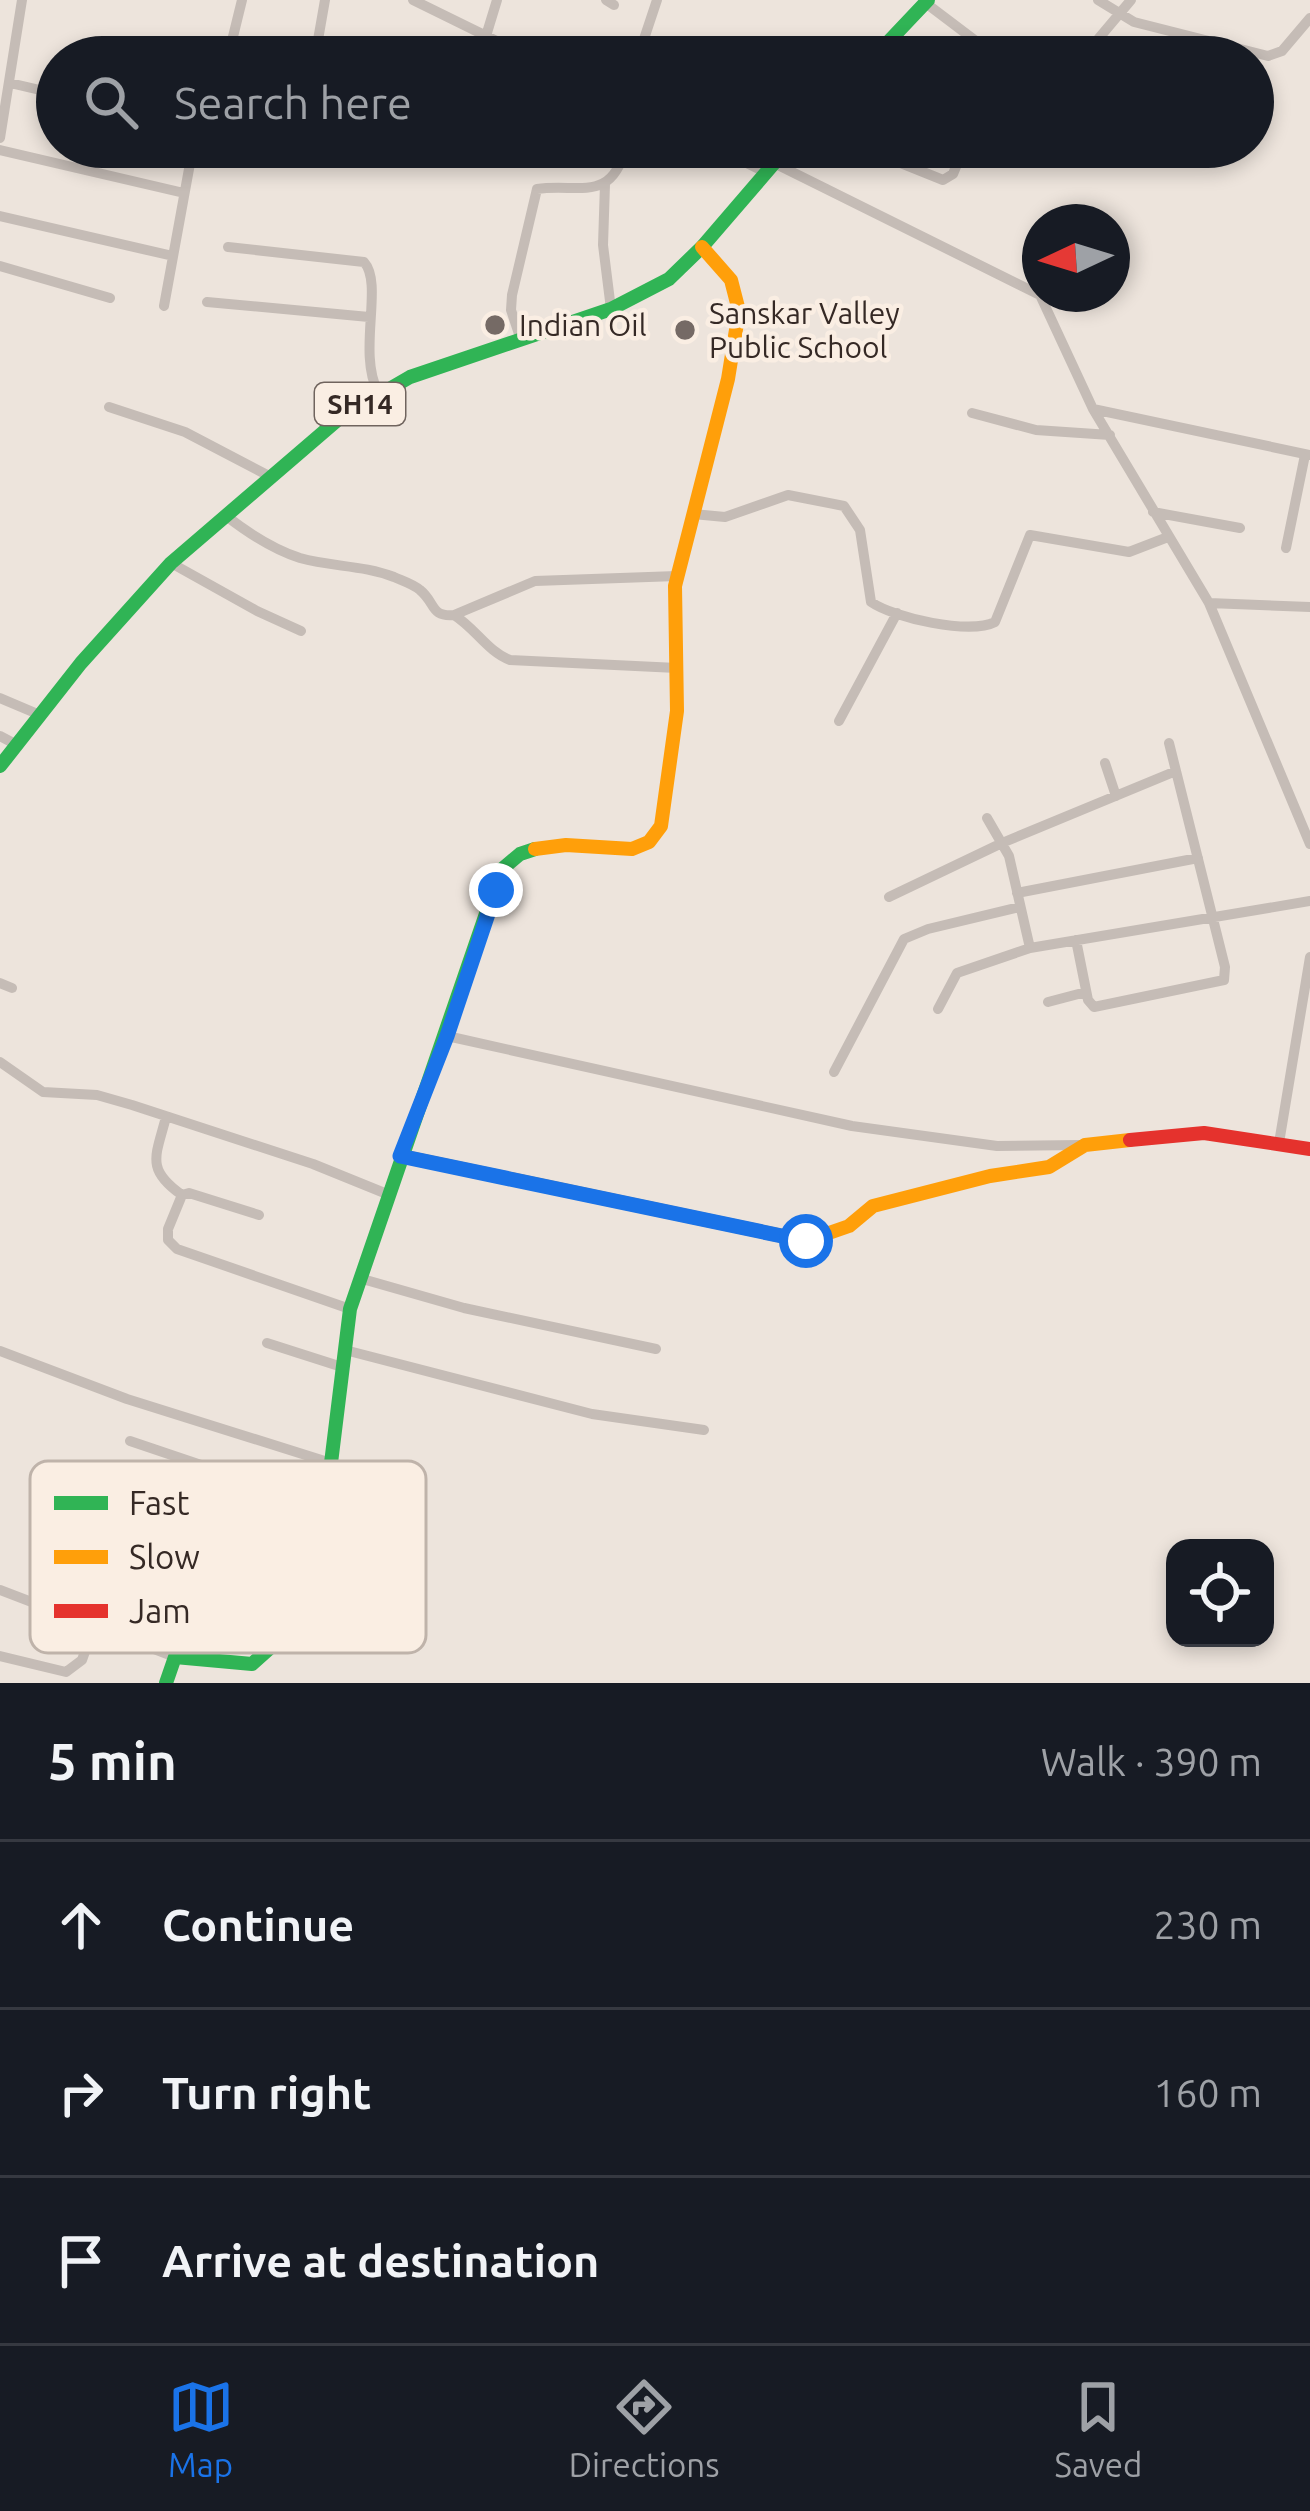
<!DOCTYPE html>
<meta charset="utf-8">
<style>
body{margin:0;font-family:Ubuntu,sans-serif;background:#242831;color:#f1f3f6}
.controls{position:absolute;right:36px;bottom:36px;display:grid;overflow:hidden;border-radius:24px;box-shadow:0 6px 18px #0003}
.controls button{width:108px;height:108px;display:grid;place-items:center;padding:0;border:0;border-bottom:3px solid #363941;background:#171b24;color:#f1f3f6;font:60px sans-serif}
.compass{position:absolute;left:1022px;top:204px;width:108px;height:108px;border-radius:50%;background:#171b24;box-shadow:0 6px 18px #0003;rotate:266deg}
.stop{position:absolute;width:36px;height:36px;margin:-27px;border:9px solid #1a73e8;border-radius:50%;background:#fff}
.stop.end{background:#1a73e8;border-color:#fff;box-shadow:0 3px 12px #0008}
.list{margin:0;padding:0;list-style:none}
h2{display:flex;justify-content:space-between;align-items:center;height:156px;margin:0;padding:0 48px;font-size:51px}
h2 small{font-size:39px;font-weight:400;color:#9ea1a6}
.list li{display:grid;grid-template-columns:78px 1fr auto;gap:36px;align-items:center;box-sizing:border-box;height:168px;padding:0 48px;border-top:3px solid #363941}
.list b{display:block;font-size:45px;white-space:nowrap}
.list em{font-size:39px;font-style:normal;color:#9ea1a6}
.icon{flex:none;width:66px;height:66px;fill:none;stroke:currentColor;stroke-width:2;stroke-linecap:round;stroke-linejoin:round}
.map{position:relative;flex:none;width:1310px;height:1683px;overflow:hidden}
.search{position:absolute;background:#171b24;box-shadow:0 6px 18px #0003;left:36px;right:36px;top:36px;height:132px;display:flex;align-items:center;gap:30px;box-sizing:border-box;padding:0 42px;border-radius:66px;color:#9ea1a6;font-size:45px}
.sheet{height:660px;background:#171b24}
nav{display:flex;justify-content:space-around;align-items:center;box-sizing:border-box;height:168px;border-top:3px solid #363941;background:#171b24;font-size:33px;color:#9ea1a6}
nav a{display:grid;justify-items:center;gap:6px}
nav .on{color:#1a73e8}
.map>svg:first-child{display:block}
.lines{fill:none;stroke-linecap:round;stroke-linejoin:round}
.street{stroke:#c5bcb6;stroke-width:10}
.fast{stroke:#30b455;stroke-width:14}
.slow{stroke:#ff9f0a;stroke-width:14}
.jam{stroke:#e5322d;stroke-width:14}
.route{stroke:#1a73e8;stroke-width:15}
.poi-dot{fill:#756a65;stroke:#faeee3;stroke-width:4.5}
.labels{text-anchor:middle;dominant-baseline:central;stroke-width:9;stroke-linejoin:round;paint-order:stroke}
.shield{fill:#faeee3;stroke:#70645e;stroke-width:3}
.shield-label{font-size:27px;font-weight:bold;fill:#352925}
.poi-label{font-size:30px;fill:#352925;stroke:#faeee3;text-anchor:start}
.key{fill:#faeee3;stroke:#bfb3aa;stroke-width:3}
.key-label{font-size:33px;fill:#352925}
</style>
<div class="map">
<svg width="1310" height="1683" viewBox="0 0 1310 1683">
<rect width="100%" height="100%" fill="#ede4dc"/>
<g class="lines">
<path class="street" d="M413,0L529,57
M606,0L614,5
M1098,0L1134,22L1268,56L1282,51L1310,18
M923,1L997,57
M486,36L497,0
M228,57L242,0
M315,57L325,0
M638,57L657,0
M1083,57L1131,0
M10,83L57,94
M0,138L22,0
M714,147L765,172
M861,147L943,180L953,174L964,147
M1017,147L1024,152
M0,150L184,193
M774,163L1040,295L1093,409L1209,603L1310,844
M605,184L603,245L611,309
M0,216L173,256
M228,247L364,262C384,284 357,352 378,392
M0,266L110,298
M207,302L369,317
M164,306L193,147
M520,337L511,310L512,295L537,189C579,183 611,204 626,147
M109,407L185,432L269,476
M1093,409L1310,455
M972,413L1036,430L1110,435
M1153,512L1240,528
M693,514L725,517L788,495L844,506L860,530L871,602C894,618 970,635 995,622L1030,535L1129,552L1168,537
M225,515C248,533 272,549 300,558C332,567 363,565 394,577C403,581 413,584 420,590C436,603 430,617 454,615L535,581L677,576
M1286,548L1305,455
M171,563L257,611L301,631
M1209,603L1310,607
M454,615C475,628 488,652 510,660L677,668
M0,698L40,715
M839,721L897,613
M0,736L17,745
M1105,763L1116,796
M987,818L1009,856L1030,948
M1017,893L1198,858
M889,897L1002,843L1176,771
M1076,940L1088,1000L1094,1007L1224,980L1225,967L1169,743
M0,983L12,988
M1048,1002L1086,992
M938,1009L957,973L1030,948L1310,901
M447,1036L852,1126L997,1146L1081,1145
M0,1062L43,1092L97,1095L132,1105L313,1164L387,1194
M834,1072L904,939L928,929L1020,907
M166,1117C156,1156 145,1169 182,1195
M1279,1143L1310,957
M259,1215L189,1193L182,1195L168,1229V1240L177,1249L350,1309
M359,1278L464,1308L656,1349
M267,1343L342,1367
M345,1350L592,1414L704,1430
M0,1351L127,1399L331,1463
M130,1441L317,1504
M0,1590L175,1657
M0,1656L66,1672L82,1660L94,1626"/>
<path class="fast" d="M874,57L928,0
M0,766L81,663L171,563L341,417L410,377L611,309L669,279L702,247L788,147
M166,1683L175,1657L252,1664L271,1647L331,1463L350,1309L501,870L520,854L535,849"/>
<path class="slow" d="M535,849L566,845L632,849L649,842L661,826L677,711L675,586L728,379L739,311L731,280L702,247
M401,1156L806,1241L849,1226L873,1206L990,1176L1049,1167L1085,1145L1130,1140"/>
<path class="jam" d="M1130,1140L1204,1133L1310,1149"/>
</g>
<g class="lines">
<path class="route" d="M496,890L447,1036L400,1156L806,1241"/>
</g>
<g class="poi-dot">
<circle cx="495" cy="325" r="12"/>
<circle cx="685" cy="330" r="12"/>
</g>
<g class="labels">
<rect class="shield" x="315" y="383" width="90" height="42" rx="9"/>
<g class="shield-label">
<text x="360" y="404">SH14</text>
</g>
<g class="poi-label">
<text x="709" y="313">Sanskar Valley<tspan x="709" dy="34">Public School</tspan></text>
<text x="519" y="325">Indian Oil</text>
</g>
</g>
<rect x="30" y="1461" width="396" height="192" rx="18" class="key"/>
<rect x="54" y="1496" width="54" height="14" fill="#30b455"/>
<rect x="54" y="1550" width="54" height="14" fill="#ff9f0a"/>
<rect x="54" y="1604" width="54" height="14" fill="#e5322d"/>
<g class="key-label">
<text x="129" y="1515">Fast</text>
<text x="129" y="1569">Slow</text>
<text x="129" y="1623">Jam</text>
</g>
</svg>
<div class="controls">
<button><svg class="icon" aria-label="locate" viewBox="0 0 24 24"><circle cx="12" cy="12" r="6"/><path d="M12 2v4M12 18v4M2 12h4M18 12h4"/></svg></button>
</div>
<svg class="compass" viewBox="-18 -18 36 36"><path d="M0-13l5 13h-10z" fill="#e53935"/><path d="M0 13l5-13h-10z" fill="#9ea1a6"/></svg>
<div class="stop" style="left:806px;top:1241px"></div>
<div class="stop end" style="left:496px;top:890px"></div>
<div class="search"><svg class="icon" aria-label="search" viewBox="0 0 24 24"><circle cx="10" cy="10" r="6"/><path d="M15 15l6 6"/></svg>Search here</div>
</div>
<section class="sheet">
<h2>5 min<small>Walk · 390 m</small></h2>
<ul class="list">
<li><svg class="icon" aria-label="ahead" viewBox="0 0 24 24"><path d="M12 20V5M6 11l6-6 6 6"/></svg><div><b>Continue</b></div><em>230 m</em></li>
<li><svg class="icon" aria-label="right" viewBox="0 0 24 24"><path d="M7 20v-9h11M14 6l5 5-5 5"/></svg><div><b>Turn right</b></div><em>160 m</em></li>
<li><svg class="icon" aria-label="arrive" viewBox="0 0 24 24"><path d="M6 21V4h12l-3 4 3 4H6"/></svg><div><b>Arrive at destination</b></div></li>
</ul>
</section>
<nav>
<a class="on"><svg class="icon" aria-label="map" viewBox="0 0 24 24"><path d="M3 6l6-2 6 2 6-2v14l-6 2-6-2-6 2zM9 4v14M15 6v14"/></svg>Map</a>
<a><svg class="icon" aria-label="directions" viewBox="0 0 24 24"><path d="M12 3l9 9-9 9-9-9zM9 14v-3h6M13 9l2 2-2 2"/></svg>Directions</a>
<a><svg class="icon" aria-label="saved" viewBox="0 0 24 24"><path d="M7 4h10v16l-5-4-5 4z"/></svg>Saved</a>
</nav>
